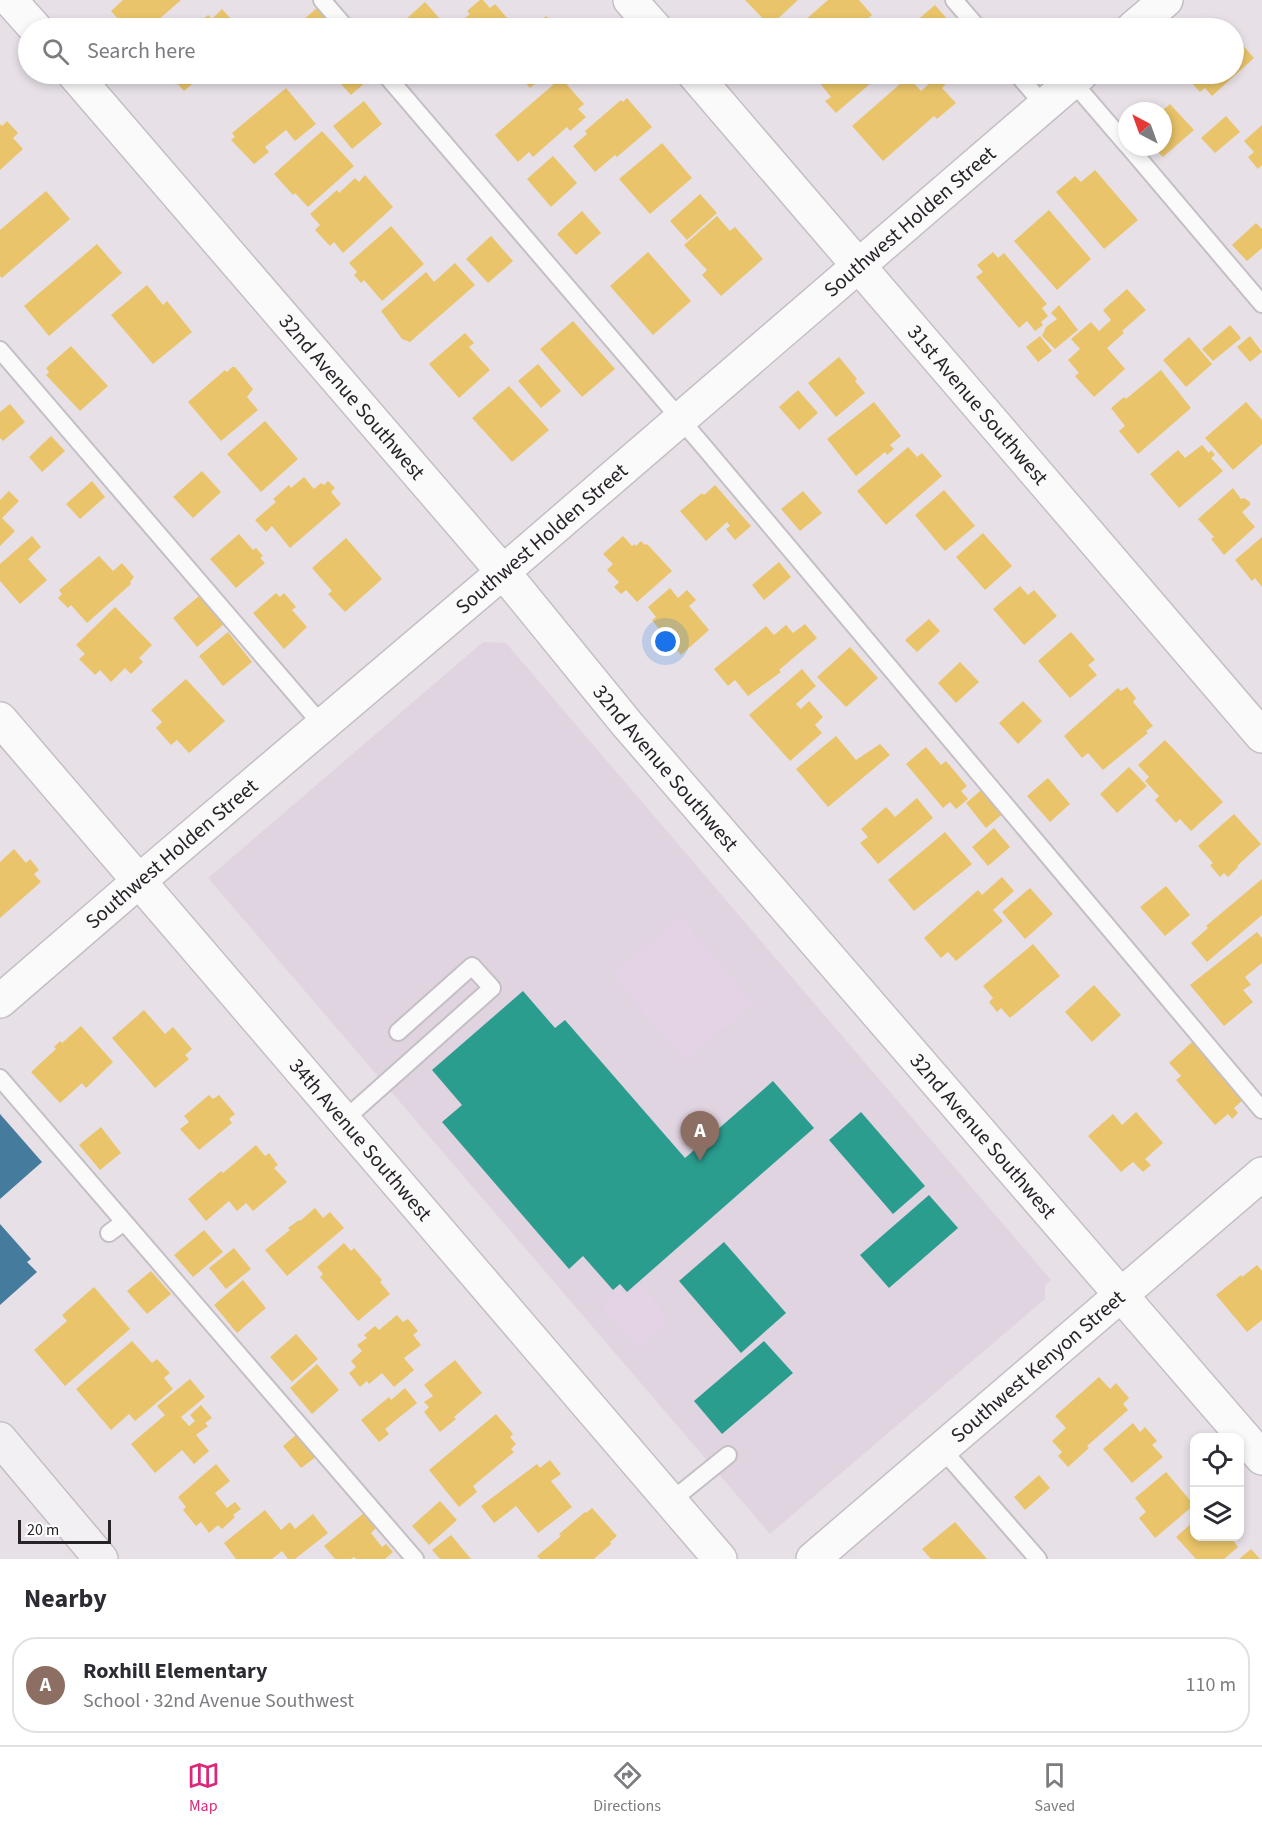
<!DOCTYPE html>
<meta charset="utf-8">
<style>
body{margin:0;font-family:"Source Sans 3",sans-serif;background:#f7f7f7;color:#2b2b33}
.controls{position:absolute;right:18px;bottom:18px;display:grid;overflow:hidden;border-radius:12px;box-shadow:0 3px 9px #0003}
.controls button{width:54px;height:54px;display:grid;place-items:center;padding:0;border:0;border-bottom:2px solid #e1e1e2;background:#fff;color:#2b2b33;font:30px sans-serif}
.compass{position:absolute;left:1118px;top:102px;width:54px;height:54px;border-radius:50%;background:#fff;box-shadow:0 3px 9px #0003;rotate:319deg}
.scale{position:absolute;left:18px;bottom:15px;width:93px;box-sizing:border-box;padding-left:6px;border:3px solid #272328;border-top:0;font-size:16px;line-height:21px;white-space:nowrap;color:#272328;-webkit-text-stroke:4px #fff;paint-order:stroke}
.you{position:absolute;left:666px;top:642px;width:21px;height:21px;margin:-15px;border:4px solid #fff;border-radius:50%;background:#1a73e8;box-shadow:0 0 0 9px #1a73e833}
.badge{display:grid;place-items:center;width:39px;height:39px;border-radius:50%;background:#db2777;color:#fff;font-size:20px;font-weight:700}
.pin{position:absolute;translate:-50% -50px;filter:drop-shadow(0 2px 3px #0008)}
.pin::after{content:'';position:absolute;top:32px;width:21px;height:18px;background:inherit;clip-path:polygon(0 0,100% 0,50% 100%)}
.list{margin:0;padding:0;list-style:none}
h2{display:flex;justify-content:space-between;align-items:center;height:78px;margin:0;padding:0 24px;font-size:26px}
h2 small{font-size:20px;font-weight:400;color:#7c7c81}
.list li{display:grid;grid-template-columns:39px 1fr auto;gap:18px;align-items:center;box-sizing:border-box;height:96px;margin:0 12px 12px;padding:0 12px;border:2px solid #e1e1e2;border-radius:24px}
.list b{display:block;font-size:22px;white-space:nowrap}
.list p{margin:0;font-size:20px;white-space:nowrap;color:#7c7c81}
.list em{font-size:20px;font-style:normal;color:#7c7c81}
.icon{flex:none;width:33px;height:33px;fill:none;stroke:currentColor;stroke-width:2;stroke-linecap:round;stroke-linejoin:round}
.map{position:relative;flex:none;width:1262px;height:1559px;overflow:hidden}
.search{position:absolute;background:#fff;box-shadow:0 3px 9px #0003;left:18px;right:18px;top:18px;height:66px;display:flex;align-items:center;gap:15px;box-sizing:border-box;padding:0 21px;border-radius:33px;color:#7c7c81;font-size:22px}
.sheet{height:186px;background:#fff}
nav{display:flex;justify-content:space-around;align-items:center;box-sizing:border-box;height:84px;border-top:2px solid #e1e1e2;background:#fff;font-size:16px;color:#7c7c81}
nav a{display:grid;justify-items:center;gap:3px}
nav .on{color:#db2777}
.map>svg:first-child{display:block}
.built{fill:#e0d4e1}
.green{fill:#e3d3e4}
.homes{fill:#e9c46a}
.schools{fill:#2a9d8f}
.public{fill:#457b9d}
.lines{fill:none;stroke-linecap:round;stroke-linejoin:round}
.service-casing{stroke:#c4bfc4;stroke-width:20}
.minor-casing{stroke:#c4bfc4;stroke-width:36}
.tertiary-casing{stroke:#c4bfc4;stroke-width:36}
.secondary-casing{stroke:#c4bfc4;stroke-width:36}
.service{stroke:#fbfafb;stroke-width:16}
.minor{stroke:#fbfafb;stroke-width:33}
.tertiary{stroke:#fbfafb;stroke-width:33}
.secondary{stroke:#f3f0f3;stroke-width:33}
.labels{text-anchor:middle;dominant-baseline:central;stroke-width:6;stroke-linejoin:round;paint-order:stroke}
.street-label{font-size:21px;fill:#272328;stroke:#fff}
</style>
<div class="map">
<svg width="1262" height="1559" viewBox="0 0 1262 1559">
<rect width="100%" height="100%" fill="#e7e1e7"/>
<path class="built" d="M483,642L506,643L1051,1280L1045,1285V1299L770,1534L208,878Z"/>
<path class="green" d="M680,916L754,1003L685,1062L611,975Z
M639,1283L671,1320L638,1349L600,1304L619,1288L626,1295Z"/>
<path class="homes" d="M123,0H181L149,28H126L111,11Z
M480,0H483L490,8L495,4L516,28H453L470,14L467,11Z
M745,0H798L770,26Z
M828,0H859L872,15L857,28H796Z
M425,2L440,19L429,28H396Z
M935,5L955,28H908Z
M318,7L337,28H294Z
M222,9L239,28H194L208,15L212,19Z
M546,16L555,26L560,22L566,28H532Z
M1238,40L1254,58L1212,96L1205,88L1200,92L1190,81L1195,76L1193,74H1234V44Z
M169,74H204L184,91Z
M349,74H360L367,81L351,95L339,82Z
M444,74H466L453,84Z
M517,74H546L530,88Z
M827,74H876L878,77L836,113L825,101L831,97L818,81Z
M938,76L946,84L942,88L956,103L937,119L934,116L883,161L852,126L908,77L921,91Z
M561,78L584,104L578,109L586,117L570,131L567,127L533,157L529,152L518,162L495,135Z
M286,88L316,124L295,141L286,130L265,147L269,152L254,164L231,140L235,137L232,133Z
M627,98L652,127L617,157L615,155L595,172L573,146L587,134L585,131L621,100L623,102Z
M364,101L382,124L352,149L333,126Z
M1170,104L1194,130L1163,157L1153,147H1163V110Z
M1226,116L1240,132L1215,153L1201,138Z
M7,121L18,133L13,138L23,149L0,170V124L2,126Z
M1262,125V165L1258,169L1248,157L1254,152L1244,141Z
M322,131L354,166L308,207L295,193L293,195L274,174Z
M662,143L692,178L650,214L619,179Z
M553,156L577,183L551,207L527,179Z
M1095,170L1138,220L1104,249L1056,192L1075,176L1081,182Z
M365,175L393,207L343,253L334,242L330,246L315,230L320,225L310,214L337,190L339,193L355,178L359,182Z
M46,191L70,219L2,278L0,276V230Z
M700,194L717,213L687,240L670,221Z
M1049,210L1091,259L1057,290L1014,241Z
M582,211L601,233L576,255L557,234Z
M717,216L730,231L735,227L763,259L721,296L702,275L707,270L684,245Z
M1256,223L1262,229V248L1247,261L1232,245Z
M391,226L424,264L382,301L364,280L361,283L354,275L357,272L349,263Z
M491,236L513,261L488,283L466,259Z
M97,244L122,273L49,336L24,306Z
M648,252L691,301L653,335L610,286Z
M993,252L998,258L1004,253L1047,304L1042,308L1048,316L1041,322L1043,325L1035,331L1027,321L1019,328L976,277L983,272L977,265Z
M455,263L475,285L410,342L402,339L381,311L426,272L434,282Z
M147,285L163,305L167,301L192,332L153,364L111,315Z
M1127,289L1146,310L1122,331L1124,333L1107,348L1125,369L1094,397L1075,376L1079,373L1068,360L1080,349L1071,339L1091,322L1099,331L1111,320L1103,310Z
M1059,305L1078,330L1055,349L1042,336L1046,327L1057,319L1051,313Z
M573,321L615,369L582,397L540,349Z
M1230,325L1241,338L1213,361L1202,349Z
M465,333L474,343L469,347L490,370L459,398L429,364Z
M1040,336L1052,351L1038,362L1026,347Z
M1250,336L1262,352L1250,362L1237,347Z
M1189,337L1212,364L1186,387L1163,360Z
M71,346L108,386L80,411L46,375L49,372L46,368Z
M839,357L857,379L855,381L865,393L836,417L808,383Z
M538,364L561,391L541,408L518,381Z
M232,367H235L253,389L247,397L258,410L221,441L188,402L225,370L227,372Z
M1161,370L1191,408L1138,454L1119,431L1125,426L1111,408L1124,397L1126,399Z
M509,386L549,430L512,462L472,418Z
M798,390L818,413L799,430L779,407Z
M874,402L901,436L890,445L894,449L887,455L885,452L856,476L827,439Z
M1246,402L1262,420V444L1233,470L1205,438Z
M10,404L25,422L3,441L0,438V412Z
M265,421L298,459L261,492L227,454Z
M51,436L65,451L42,472L29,457Z
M1202,445L1209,453L1211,450L1215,455L1211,458L1223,471L1179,508L1150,474L1178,450L1185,458Z
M908,447L917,457L922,453L942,476L886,525L857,491Z
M202,471L221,492L193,518L173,497Z
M304,477L314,489L321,483L324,485L328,481L335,488L331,492L341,504L290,548L272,526L266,532L255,520L276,502L273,499L289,485L291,488Z
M92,481L105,497L80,519L66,504Z
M715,485L751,526L735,540L726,529L730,526L727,522L706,541L680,511L702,493L704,495Z
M1233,488L1241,499L1244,498L1250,502V505L1242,512L1255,527L1224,555L1211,539L1214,537L1198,519Z
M944,490L975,526L945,551L915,515Z
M9,491L19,501L2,518L15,531L0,546V500Z
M803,491L822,513L800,531L781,509Z
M983,533L1012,566L985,590L956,557Z
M239,534L253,550L256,548L263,556L260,558L265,563L236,588L210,559Z
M32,536L41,547L28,559L47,580L20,604L0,581V564Z
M623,536L632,546L635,544L636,546L641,541L645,545L647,544L672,571L637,602L626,590L621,594L614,587L619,582L607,570L613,564L603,554Z
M1262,537V587L1255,578L1252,581L1235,560Z
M346,538L382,579L345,612L328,594L332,591L312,568Z
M99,556L113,571L122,563L134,577L130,582L131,584L87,623L71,605L68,608L58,598L62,594L59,590Z
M779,562L791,577L764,600L752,585Z
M1020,586L1028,595L1034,590L1057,616L1024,645L993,609Z
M670,588L678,598L687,590L696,600L689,606L709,630L681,655L671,643L667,647L658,637L662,633L652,620L656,617L648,607Z
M276,593L280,597L284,593L296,607L292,610L307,627L284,649L253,613Z
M199,596L224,624L197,647L173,618Z
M115,607L152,645L139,658L143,662L131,674L125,668L111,682L100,670L95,675L79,659L85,654L76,645Z
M929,619L940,631L917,652L905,640Z
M805,624L817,638L779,670L781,672L748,696L735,680L728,686L714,669L766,626L774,635L786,625L793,633Z
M228,632L252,662L223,686L199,656Z
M1071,632L1095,660L1088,665L1097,675L1070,698L1038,661Z
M850,647L878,678L846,707L817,677Z
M960,662L979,682L956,703L938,683Z
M802,669L816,686L796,704L801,709L809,701L823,717L815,725L822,733L790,761L749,715Z
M186,679L225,721L189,753L177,740L171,745L156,728L162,722L151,710Z
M1127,687L1136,698L1133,702L1153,726L1146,731L1148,733L1103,770L1088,753L1082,758L1064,736L1118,688L1121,691Z
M1023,701L1042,721L1018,744L999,723Z
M836,736L856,760L880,744L890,755L828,807L796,769Z
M1165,740L1223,802L1191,831L1180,819L1176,823L1155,800L1159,796L1145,781L1149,777L1138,765Z
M926,747L941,765L946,761L967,786L961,791L968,799L956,809L950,802L943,808L906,764Z
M1129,767L1147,786L1117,813L1100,794Z
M1048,778L1070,804L1050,822L1027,796Z
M986,786L1006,811L986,828L966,803Z
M917,798L933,818L878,864L860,843L868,837L861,829L886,807L895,817Z
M1234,814L1261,844L1237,866L1238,867L1228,877L1224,873L1220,877L1210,865L1213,863L1198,846Z
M994,828L1010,847L988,866L972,847Z
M945,832L972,864L914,911L888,880Z
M14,849L26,863L30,859L39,870L34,874L41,882L0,918V862Z
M1002,877L1014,891L993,910L1003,921L956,961L948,952L941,958L924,938L978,890L982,895Z
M1262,879V915L1207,962L1191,943L1208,928L1206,926Z
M1166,886L1190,915L1165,936L1140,907Z
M1030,888L1053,914L1025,939L1002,912Z
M1257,932L1262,938V963L1245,977L1251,985L1243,990L1253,1002L1224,1026L1190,985Z
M1033,944L1060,976L1010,1018L1001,1008L997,1012L989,1002L993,998L983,986Z
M1094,985L1121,1015L1092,1042L1065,1012Z
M144,1010L165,1034L173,1027L192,1049L185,1055L189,1059L155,1088L112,1038Z
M81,1026L113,1062L86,1088L82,1083L60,1103L31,1072L56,1049L54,1047L60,1041L62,1043Z
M1192,1042L1244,1099L1234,1108L1238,1113L1232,1119L1228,1114L1215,1125L1176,1080L1181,1076L1169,1063Z
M209,1095L213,1099L219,1095L235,1114L229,1119L232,1123L199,1150L180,1129L189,1122L184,1116Z
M1136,1112L1163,1143L1145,1159L1151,1165L1143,1172L1133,1162L1121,1172L1088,1136L1113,1114L1122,1125Z
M101,1127L121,1153L100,1170L79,1145Z
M256,1145L265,1156L269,1153L278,1165L274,1168L287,1182L253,1211L246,1203L237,1211L229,1201L206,1221L188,1199L221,1171L223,1173Z
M315,1208L323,1218L330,1212L344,1228L287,1276L265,1250L290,1230L288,1228L299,1220L300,1221Z
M204,1230L223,1252L193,1277L174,1255Z
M344,1243L351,1251L354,1248L382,1280L380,1282L390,1294L358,1321L320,1277L323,1274L317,1267Z
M234,1248L251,1269L226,1289L209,1268Z
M1257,1265L1262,1271V1320L1247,1332L1216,1295L1241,1275L1242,1277Z
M151,1271L171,1294L147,1314L127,1291Z
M243,1280L266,1308L237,1333L214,1305Z
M94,1287L130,1329L65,1386L34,1350L67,1321L62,1315Z
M397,1315L403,1322L408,1319L418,1331L413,1335L421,1345L404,1358L414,1370L394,1387L382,1373L369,1384L367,1381L360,1387L349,1373L356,1367L351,1361L362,1351L357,1345L367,1338L364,1335L375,1326L379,1330Z
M296,1334L318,1359L292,1382L270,1357Z
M132,1341L152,1363L157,1359L170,1373L164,1378L173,1389L135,1421L129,1414L111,1430L76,1389Z
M455,1360L482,1393L454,1417L456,1419L440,1432L424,1412L429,1407L424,1402L433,1396L424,1385Z
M317,1364L339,1390L312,1414L290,1388Z
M1099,1377L1110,1389L1116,1383L1129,1398L1123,1404L1128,1410L1087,1446L1089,1448L1068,1467L1058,1456L1062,1452L1052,1441L1066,1428L1055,1416Z
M190,1379L205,1397L181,1417L189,1426L195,1421L190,1415L201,1405L212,1418L205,1423L208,1426L196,1435L209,1451L194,1464L182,1450L155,1473L131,1444L165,1415L157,1406Z
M405,1388L417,1403L385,1429L389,1434L379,1442L361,1420L389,1397L391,1400Z
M496,1414L513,1434L510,1437L516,1444L511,1449L514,1452L473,1486L477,1492L459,1507L429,1470Z
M1133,1423L1140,1432L1145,1427L1157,1441L1152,1445L1163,1457L1132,1483L1103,1449Z
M297,1434L316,1457L301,1468L283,1446Z
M550,1460L561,1474L551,1481L572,1507L538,1533L516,1506L494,1523L481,1506L537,1464L540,1468Z
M216,1464L230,1481L215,1493L227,1508L235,1502L241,1509L233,1515L235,1517L222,1529L218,1525L209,1533L201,1522L196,1526L183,1510L186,1507L178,1497Z
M1166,1472L1194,1505L1155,1538L1139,1518L1146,1512L1135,1498Z
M1039,1475L1050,1488L1025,1510L1014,1497Z
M440,1501L457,1520L429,1545L412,1526Z
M592,1508L617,1536L610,1542L611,1544L594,1559H540L537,1556L561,1536L559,1534L585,1512L586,1513Z
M265,1510L281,1530L290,1522L295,1529L313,1514L328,1533L295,1559H288L282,1551L272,1559H236L224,1543Z
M364,1513L376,1528L371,1533L382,1547L386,1544L393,1552L385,1559H356L354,1557L351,1559H335L324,1546Z
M1194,1521V1536H1230L1238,1547L1224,1559H1196L1176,1537Z
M955,1522L987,1559H931L922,1549Z
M451,1535L471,1559H440L432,1550Z
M1251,1549L1260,1559H1239Z"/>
<path class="schools" d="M523,991L555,1028L565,1020L685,1158L773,1081L814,1128L627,1292L620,1284L613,1290L583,1256L569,1269L442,1122L462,1105L432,1070Z
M861,1112L925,1186L893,1214L829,1140Z
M929,1195L958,1228L889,1288L860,1255Z
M724,1242L786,1313L741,1353L679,1281Z
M764,1341L793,1373L722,1434L694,1401Z"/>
<path class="public" d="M0,1114L42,1162L0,1199Z
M0,1224L31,1259L27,1262L37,1272L0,1305Z"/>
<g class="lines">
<defs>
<path id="service" d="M322,0L346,28
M954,0L978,28
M385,74L705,448L1262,1110
M1017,74L1044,105
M1072,81L1127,145
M1129,147L1262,304
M0,350L323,726
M0,1078L415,1559
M344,1120L492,988L472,966L398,1032
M109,1233L124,1222
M942,1449L1038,1559
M671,1501L728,1455"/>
<g id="minor">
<path d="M10,0L35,28"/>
<path d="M630,0L655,28"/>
<path id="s1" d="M74,74L503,572L627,724L1262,1458"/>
<path id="s2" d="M694,74L1262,736"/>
<path id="s3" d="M0,719L720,1559"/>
<path id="s4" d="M813,1559L1262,1174"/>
</g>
<g id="tertiary">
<path d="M1133,28L1166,0"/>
<path id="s5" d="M0,1001L139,881L503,572L1081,74"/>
</g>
<path id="secondary" d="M0,1439L101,1559"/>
</defs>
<use href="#service" class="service-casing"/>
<use href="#minor" class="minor-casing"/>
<use href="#tertiary" class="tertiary-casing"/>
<use href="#secondary" class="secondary-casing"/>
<use href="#service" class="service"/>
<use href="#minor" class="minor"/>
<use href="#tertiary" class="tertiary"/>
<use href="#secondary" class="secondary"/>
</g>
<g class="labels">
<g class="street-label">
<text stroke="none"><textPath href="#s5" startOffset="1198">Southwest Holden Street</textPath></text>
<text stroke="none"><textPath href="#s1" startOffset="426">32nd Avenue Southwest</textPath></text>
<text stroke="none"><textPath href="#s2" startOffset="436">31st Avenue Southwest</textPath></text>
<text stroke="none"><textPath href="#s5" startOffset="712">Southwest Holden Street</textPath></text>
<text stroke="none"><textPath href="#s1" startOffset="912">32nd Avenue Southwest</textPath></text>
<text stroke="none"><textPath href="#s5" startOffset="226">Southwest Holden Street</textPath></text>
<text stroke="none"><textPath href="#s1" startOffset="1398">32nd Avenue Southwest</textPath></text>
<text stroke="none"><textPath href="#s3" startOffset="554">34th Avenue Southwest</textPath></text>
<text stroke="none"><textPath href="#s4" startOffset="296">Southwest Kenyon Street</textPath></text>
</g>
</g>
</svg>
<div class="controls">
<button><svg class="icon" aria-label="locate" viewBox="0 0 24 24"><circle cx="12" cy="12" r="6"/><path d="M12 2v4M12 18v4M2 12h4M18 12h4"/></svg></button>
<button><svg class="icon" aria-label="layers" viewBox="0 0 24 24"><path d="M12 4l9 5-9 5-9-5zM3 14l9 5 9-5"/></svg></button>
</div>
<svg class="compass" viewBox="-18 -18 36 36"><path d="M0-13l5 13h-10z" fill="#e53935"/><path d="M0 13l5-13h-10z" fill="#7c7c81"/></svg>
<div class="scale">20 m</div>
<div class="you"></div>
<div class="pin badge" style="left:700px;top:1161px;background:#8d6e63">A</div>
<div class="search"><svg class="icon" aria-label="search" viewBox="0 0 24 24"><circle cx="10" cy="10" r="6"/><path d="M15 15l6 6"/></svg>Search here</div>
</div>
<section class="sheet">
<h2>Nearby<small></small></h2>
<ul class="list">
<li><span class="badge" style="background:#8d6e63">A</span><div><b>Roxhill Elementary</b><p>School · 32nd Avenue Southwest</p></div><em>110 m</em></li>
</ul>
</section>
<nav>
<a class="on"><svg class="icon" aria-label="map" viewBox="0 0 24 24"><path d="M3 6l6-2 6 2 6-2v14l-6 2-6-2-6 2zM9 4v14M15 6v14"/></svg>Map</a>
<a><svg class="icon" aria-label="directions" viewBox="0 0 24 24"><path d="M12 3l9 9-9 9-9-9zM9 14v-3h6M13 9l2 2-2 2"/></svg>Directions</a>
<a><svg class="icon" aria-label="saved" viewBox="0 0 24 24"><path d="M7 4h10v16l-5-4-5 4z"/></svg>Saved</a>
</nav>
